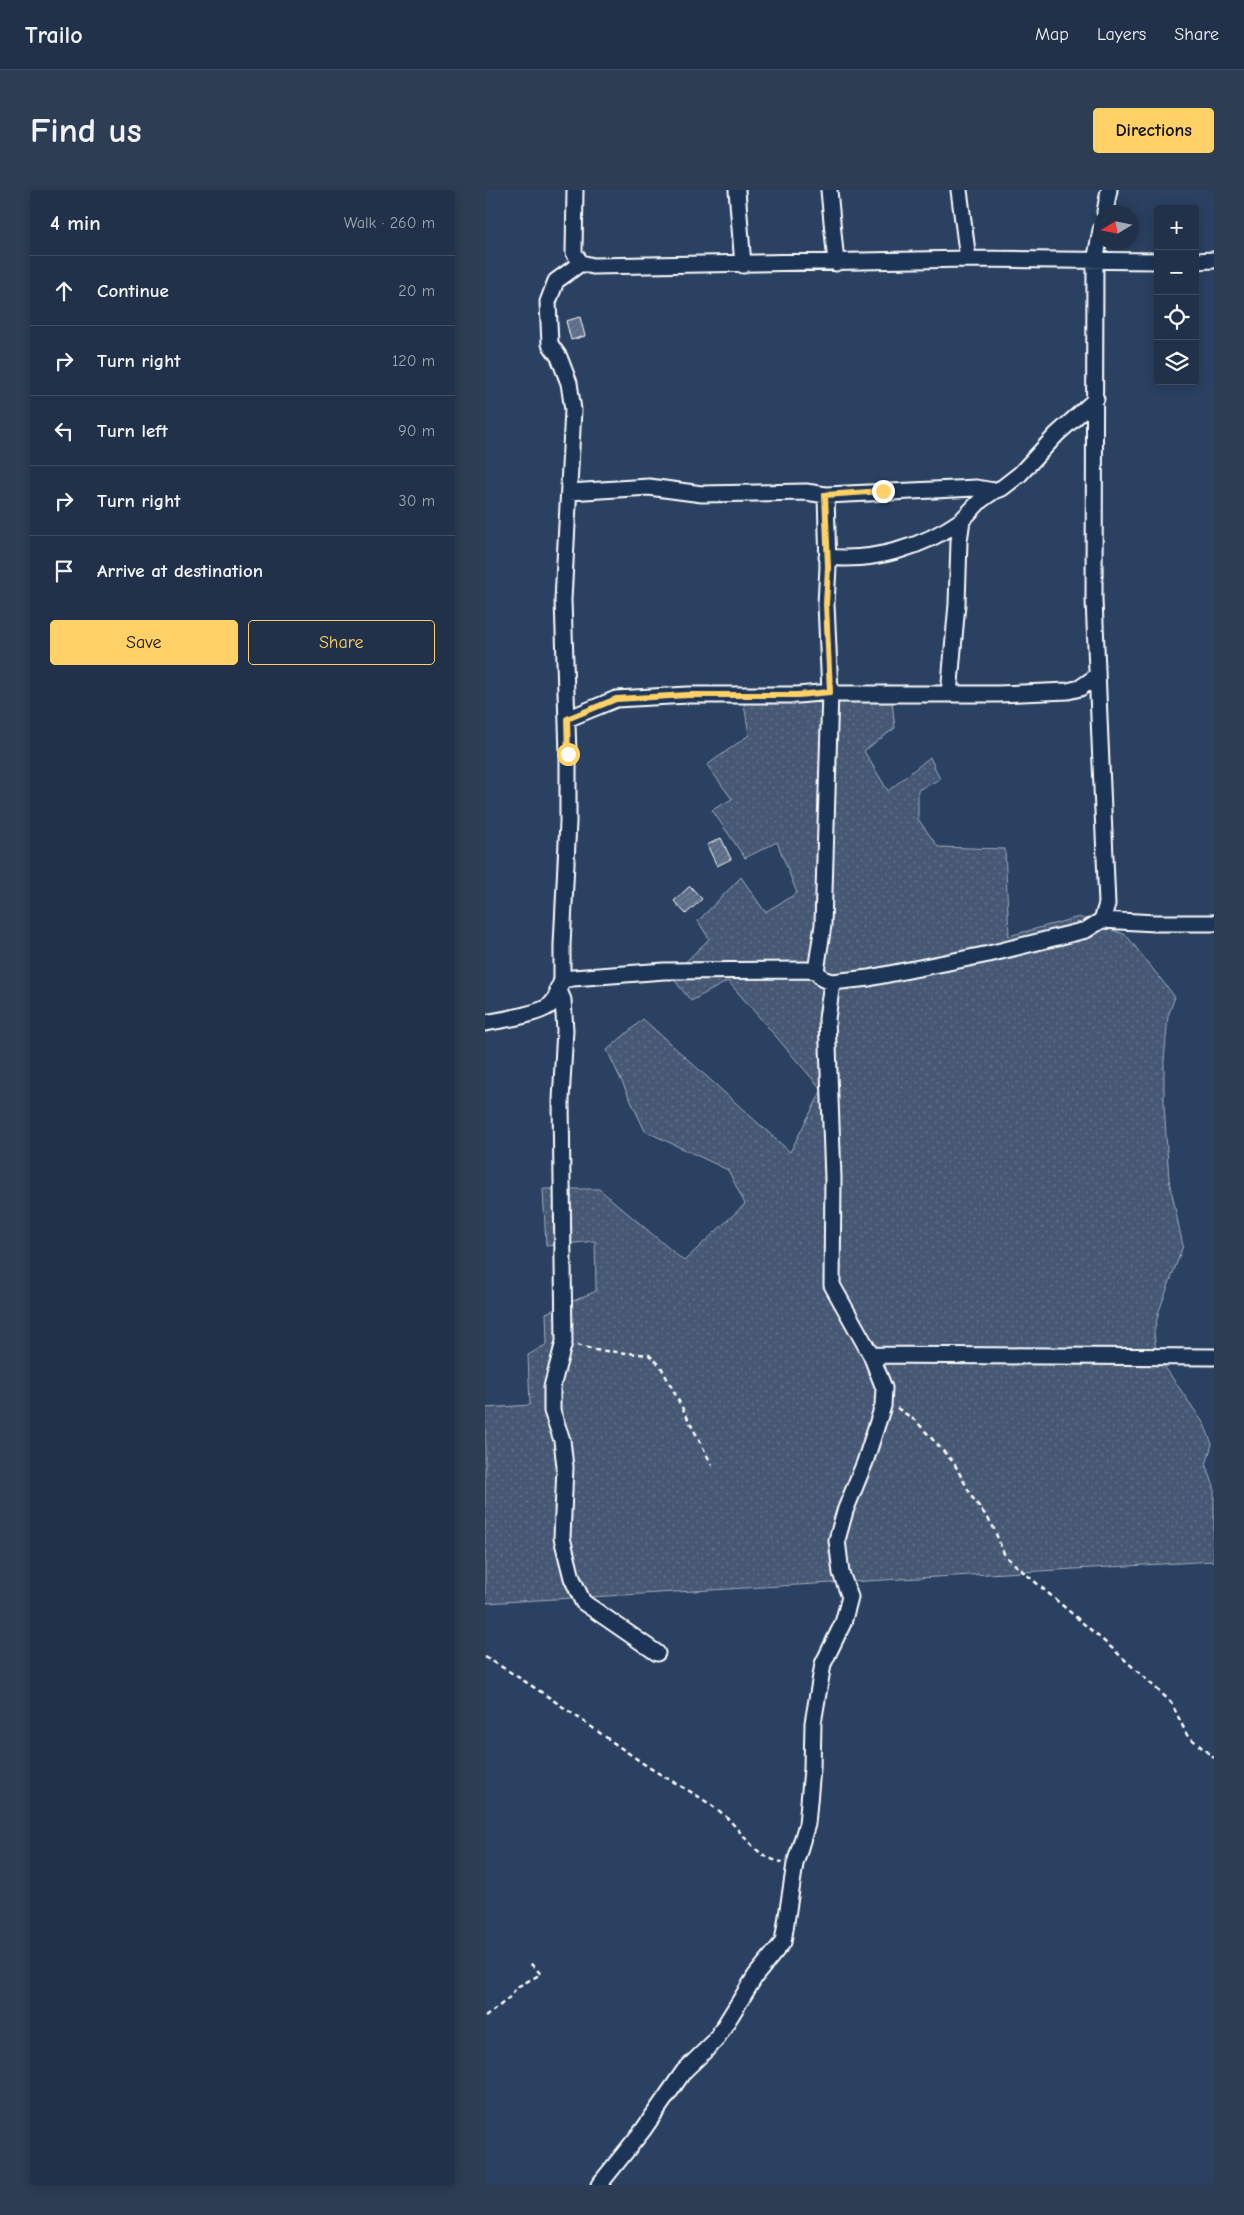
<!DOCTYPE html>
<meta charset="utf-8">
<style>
body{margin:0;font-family:"Comic Neue",sans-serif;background:#2d3d53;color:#f1f3f6}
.controls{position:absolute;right:15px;top:15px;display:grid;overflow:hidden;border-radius:5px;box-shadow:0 2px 12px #0003}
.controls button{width:45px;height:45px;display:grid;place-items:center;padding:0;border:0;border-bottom:1px solid #3d4c61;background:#203149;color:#f1f3f6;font:25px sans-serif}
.compass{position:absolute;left:609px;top:15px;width:45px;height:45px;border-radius:50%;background:#203149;box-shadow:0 2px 12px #0003;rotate:260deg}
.stop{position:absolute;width:15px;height:15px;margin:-11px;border:4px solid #ffd166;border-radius:50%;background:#fff}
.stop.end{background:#ffd166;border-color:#fff;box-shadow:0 1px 5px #0008}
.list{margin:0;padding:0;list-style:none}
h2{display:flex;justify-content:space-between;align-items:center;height:65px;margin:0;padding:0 20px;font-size:21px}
h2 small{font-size:16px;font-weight:400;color:#a2a9b4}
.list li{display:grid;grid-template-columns:32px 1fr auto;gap:15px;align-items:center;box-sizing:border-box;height:70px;padding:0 20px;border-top:1px solid #3d4c61}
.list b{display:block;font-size:19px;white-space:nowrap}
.list em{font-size:16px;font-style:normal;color:#a2a9b4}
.actions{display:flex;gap:10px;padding:15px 20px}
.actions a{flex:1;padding:11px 0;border:1px solid #ffd166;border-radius:5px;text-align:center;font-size:18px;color:#ffd166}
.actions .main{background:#ffd166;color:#111}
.icon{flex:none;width:28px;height:28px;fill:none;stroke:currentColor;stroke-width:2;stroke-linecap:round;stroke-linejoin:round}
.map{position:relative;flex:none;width:729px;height:1995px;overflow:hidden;border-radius:5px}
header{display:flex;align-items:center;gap:30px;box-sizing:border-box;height:70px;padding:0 25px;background:#203149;border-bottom:1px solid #3d4c61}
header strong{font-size:24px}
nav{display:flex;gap:28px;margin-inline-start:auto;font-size:18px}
.intro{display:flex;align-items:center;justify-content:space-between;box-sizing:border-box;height:120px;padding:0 30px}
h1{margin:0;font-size:35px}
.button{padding:12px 22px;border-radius:5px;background:#ffd166;color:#111;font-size:18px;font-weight:700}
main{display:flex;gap:30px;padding:0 30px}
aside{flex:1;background:#203149;border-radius:5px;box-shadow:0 2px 12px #0003}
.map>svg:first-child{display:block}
.grass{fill:url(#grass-dots);stroke:#a2acba}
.building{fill:url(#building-hatch);stroke:#fff}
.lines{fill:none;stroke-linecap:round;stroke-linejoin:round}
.minor-casing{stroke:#fff;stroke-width:19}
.path{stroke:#fff;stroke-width:2.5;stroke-dasharray:5 4;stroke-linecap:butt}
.minor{stroke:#1d3557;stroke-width:15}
.route{stroke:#ffd166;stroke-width:6}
</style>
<header>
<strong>Trailo</strong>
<nav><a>Map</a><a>Layers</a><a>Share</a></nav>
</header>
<div class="intro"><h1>Find us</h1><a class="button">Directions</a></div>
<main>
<aside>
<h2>4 min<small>Walk · 260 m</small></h2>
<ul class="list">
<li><svg class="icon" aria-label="ahead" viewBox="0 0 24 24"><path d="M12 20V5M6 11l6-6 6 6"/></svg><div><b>Continue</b></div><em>20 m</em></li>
<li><svg class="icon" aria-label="right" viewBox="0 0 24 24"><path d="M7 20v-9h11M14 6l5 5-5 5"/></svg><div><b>Turn right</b></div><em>120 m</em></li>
<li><svg class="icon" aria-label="left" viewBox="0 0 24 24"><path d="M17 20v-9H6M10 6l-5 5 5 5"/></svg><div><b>Turn left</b></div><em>90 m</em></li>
<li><svg class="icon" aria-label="right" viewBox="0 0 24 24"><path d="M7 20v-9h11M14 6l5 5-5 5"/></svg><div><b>Turn right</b></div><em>30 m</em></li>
<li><svg class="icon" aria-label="arrive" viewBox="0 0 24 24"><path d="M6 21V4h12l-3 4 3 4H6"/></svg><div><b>Arrive at destination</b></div></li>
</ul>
<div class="actions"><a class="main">Save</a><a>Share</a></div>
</aside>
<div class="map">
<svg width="729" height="1995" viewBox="0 0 729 1995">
<defs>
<pattern id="grass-dots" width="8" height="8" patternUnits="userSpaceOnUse" patternTransform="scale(1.25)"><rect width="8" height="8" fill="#465975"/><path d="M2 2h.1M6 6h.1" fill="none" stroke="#62728a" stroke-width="1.8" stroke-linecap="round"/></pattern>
<pattern id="building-hatch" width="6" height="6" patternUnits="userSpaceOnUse" patternTransform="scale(1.25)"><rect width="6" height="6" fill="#5b6c86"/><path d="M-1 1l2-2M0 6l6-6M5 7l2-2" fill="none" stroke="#748298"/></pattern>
</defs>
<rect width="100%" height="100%" fill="#2a4161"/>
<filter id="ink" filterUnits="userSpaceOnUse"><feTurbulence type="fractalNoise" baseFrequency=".02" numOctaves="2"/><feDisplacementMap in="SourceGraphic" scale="10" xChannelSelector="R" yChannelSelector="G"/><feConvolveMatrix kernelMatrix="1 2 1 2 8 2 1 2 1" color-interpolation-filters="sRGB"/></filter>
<g filter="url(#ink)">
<path class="grass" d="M405,495L410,538L379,561L403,601L445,567L455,589L433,600V629L453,657L520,659L524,746L594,727L641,745L690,807L683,826L679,871V915L684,989L698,1056L674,1121L669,1142L671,1164L719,1234L727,1254L721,1275L729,1296V1371L0,1413V1218L45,1215L43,1165L62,1154L61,1123L111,1101L110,1051L61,1056L58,999H114L199,1071L260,1014L243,980L160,941L122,860L158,829L305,962L337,900L243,791L206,811L186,786L224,749L213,731L256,687L280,722L312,703L292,652L260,668L227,620L247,609L222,575L264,545L257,502Z"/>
<path class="building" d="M95,127L100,146L86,150L81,131Z
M236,648L246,669L232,676L222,655Z
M205,696L217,709L201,724L189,711Z"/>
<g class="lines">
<defs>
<path id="minor" d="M90,0L89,63L96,73L108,76L483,69L673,71
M252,0L258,75
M344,0L351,73
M474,0L483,69
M620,22L624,0
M616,40L610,72L609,410L622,714L617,730
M710,71L729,70
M611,209L572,244L535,284L517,298L509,301L496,310L477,330L474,351L472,414L464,504H513L583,501L595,498L612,486
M84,302L164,297L217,304L321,302L341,305L343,377L341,414L345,502L354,504H464
M341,305L491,298L509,301
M342,367C390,372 438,357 477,330
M82,529L131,509L203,505H313L345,502L338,735L331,781
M77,790V755L83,632V564L78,410L88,220L84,193L74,167L65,154L63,112L71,91L96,73
M73,798L78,810L80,840L76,910L79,1152L67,1197V1221L77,1250L80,1277L77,1348L87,1388L98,1412L172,1463
M0,833C15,830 60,824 68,812C73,806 74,797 77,790L88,788L179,781L321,780L331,781L338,789L347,792L384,788L504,764L601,740L617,730L670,733H729
M386,1165L729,1167
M114,1995L158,1940L199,1881L230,1851L271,1785L298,1752L310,1674L322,1634L327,1579L328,1533L338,1474L358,1433L365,1407L356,1383L352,1350L360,1321L380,1272L398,1216L399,1198L386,1165L347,1095L348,988L342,829L347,792"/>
</defs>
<use href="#minor" class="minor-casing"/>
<path class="path" d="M92,1155L110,1160L164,1165L175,1175L227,1275
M412,1218L431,1231L469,1273L487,1307L507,1334L520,1366L628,1459L686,1512L702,1545L729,1568
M0,1467C56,1499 108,1539 162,1576C185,1591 211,1603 233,1620C256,1637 267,1667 297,1672
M0,1827L23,1809L32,1797L56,1784L44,1772"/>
<use href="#minor" class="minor"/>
</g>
</g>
<g class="lines" filter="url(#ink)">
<path class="route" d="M83,564L82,529L131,509L203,505H313L345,502L341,414L343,377L340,305L398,301"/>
</g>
</svg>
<div class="controls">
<button>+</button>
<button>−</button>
<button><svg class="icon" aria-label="locate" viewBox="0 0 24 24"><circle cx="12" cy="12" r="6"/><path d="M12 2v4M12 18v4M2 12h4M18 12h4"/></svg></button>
<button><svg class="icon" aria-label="layers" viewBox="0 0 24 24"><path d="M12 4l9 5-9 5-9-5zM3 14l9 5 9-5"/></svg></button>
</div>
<svg class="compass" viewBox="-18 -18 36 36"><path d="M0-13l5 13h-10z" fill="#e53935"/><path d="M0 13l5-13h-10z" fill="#a2a9b4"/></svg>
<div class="stop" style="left:83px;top:564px"></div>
<div class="stop end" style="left:398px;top:301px"></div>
</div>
</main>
